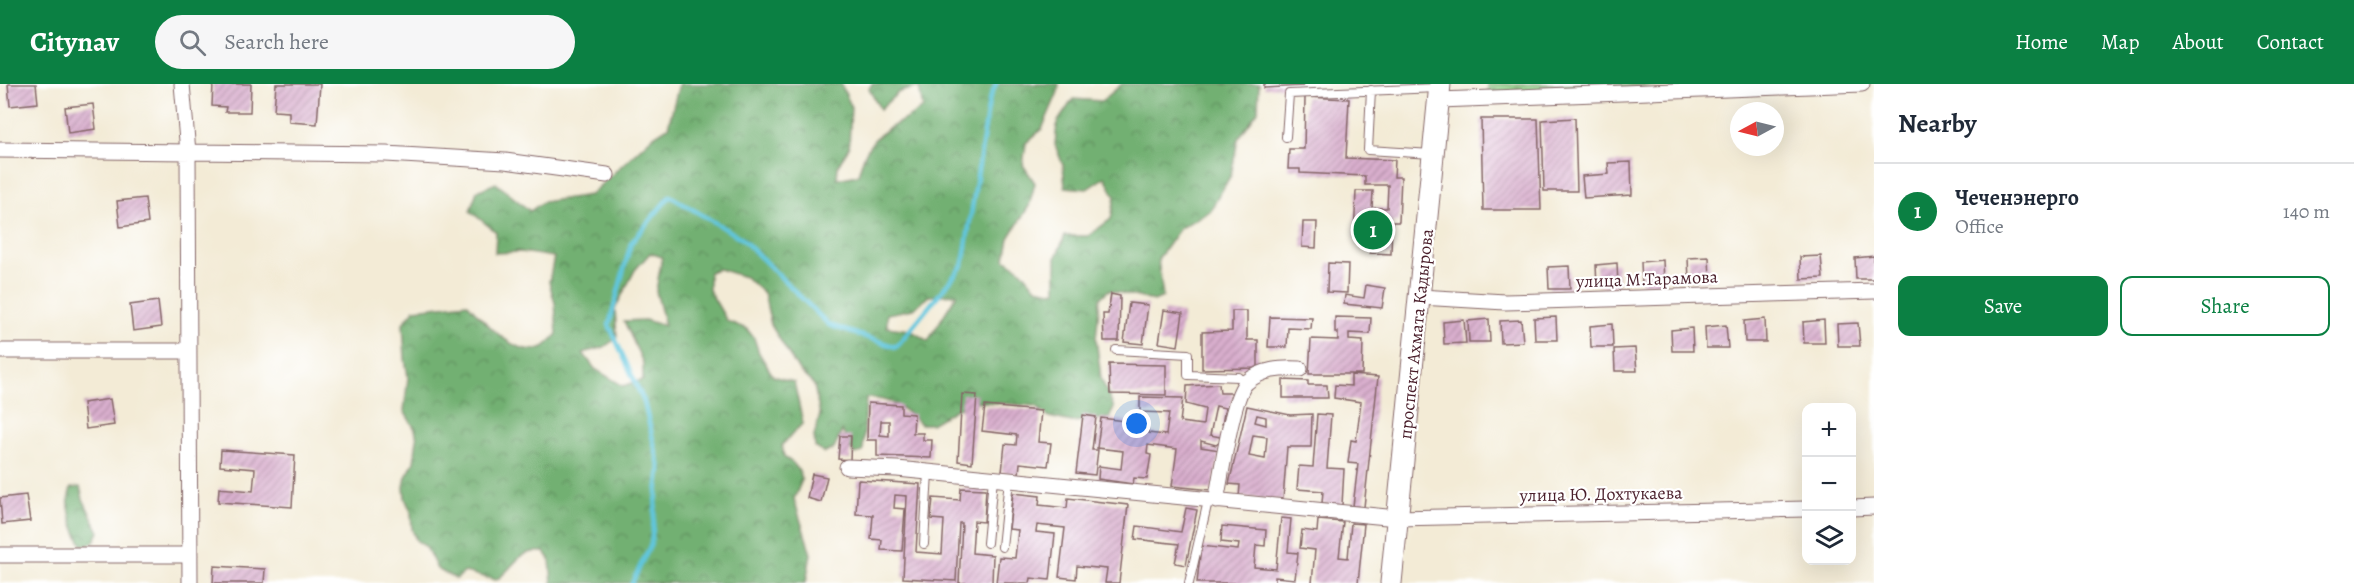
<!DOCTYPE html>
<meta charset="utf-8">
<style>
body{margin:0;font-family:Alegreya,serif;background:#f6f6f7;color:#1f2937}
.controls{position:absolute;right:18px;bottom:18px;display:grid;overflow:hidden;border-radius:12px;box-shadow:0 6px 24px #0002}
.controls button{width:54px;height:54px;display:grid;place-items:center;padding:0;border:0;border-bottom:2px solid #e0e1e3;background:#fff;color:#1f2937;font:30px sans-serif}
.compass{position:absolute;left:1730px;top:18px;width:54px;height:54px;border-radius:50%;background:#fff;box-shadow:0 6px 24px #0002;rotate:263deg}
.you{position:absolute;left:1137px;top:340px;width:21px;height:21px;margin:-15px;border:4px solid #fff;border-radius:50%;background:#1a73e8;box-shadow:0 0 0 9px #1a73e833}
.badge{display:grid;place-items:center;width:39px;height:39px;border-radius:50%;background:#0b8043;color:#fff;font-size:20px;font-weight:700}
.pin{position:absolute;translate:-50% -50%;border:3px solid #fff;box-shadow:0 2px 6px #0006}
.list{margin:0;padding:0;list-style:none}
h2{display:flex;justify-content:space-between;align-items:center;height:78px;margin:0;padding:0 24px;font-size:26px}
h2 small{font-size:20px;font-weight:400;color:#747a83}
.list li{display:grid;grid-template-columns:39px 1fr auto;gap:18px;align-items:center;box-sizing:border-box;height:96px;padding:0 24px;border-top:2px solid #e0e1e3}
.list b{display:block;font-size:22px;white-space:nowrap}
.list p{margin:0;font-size:20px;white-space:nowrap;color:#747a83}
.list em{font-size:20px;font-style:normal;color:#747a83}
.actions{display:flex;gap:12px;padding:18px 24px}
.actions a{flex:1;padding:14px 0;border:2px solid #0b8043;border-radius:12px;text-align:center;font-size:21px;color:#0b8043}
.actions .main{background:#0b8043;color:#fff}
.icon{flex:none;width:33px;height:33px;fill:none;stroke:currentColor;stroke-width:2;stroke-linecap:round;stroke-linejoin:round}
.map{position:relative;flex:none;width:1874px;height:499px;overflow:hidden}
header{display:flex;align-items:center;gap:36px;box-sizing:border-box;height:84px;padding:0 30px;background:#0b8043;color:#fff}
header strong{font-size:28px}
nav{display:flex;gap:33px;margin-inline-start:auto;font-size:21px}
.search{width:420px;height:54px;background:#f6f6f7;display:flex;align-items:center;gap:15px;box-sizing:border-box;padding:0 21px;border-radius:33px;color:#747a83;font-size:22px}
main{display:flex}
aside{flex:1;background:#fff}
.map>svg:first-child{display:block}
.forest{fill:url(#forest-crowns);stroke:#5e684e;stroke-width:1.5;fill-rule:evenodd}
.cemetery{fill:url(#cemetery-stones);stroke:#6c7658;stroke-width:1.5}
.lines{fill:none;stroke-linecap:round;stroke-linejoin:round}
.stream{stroke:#60c6dd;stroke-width:4.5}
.building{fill:url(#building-hatch);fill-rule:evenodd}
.service-casing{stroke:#856667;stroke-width:10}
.minor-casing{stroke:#856667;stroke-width:17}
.secondary-casing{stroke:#856667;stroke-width:23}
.service{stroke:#fff;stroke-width:8}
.minor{stroke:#fff;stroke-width:15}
.secondary{stroke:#fff;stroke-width:21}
.labels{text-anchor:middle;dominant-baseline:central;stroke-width:4.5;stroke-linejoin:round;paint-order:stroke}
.street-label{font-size:18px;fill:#4a1f2b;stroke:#fff}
</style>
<header>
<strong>Citynav</strong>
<div class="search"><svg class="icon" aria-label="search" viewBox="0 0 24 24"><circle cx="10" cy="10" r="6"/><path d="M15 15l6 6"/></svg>Search here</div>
<nav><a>Home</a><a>Map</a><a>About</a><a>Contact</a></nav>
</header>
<main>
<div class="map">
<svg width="1874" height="499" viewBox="0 0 1874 499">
<defs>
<pattern id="forest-crowns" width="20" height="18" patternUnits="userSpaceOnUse" patternTransform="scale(1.5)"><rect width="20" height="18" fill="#72b072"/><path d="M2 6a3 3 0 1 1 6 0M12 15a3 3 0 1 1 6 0" fill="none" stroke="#608f5e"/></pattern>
<pattern id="cemetery-stones" width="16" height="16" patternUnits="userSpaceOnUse" patternTransform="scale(1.5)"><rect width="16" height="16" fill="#8dcd84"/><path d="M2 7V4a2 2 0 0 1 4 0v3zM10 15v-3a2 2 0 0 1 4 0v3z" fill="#75a66c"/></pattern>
<pattern id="building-hatch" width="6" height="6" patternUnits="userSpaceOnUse" patternTransform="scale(1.5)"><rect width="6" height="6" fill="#d9afce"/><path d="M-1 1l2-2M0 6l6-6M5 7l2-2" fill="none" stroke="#b28ea7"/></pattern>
</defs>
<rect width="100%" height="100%" fill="#fff"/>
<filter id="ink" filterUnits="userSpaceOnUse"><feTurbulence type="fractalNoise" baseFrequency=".0167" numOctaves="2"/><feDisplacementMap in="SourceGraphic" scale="12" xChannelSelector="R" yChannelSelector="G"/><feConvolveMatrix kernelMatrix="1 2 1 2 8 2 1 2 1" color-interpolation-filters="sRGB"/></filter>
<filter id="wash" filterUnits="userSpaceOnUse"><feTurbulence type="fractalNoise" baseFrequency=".008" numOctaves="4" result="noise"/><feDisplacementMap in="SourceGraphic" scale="24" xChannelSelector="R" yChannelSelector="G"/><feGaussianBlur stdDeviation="1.35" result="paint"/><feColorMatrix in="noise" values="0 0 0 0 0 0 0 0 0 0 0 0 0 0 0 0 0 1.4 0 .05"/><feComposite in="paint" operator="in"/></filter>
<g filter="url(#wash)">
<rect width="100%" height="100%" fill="#f3ebd6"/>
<path class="forest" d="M679,0H841L851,22L849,63L838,82L837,95L858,91C870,44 887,49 923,24L919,3L899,8L880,25L869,5L872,0H1059L1058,8L1042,45L1026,59L1023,81L1035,99L1029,122L1009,154L1005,175L1022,187L1036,204L1056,208V173L1065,152H1088L1111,135L1115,113L1105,93L1087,105L1065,103L1063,81L1055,61L1057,39L1073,15L1102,17L1122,0H1259L1258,27L1238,55L1231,91L1210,127L1180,144L1158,175L1163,213L1154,217L1109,206L1100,214L1096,254L1101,294L1114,324L1109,334L1072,338L1049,333L1036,322L970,317L931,340H921C904,324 890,314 866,314L863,368L854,370L842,347L834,365L824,369L815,363L814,352L820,331L814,301L799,287L771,241L764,209L745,193L719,185L709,188V206L727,237L747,245L754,254L759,269L773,292L794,298L803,339L782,361L784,373L793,379L799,387L802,396L794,415L811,470L806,499H552L550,476L544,468C515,465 517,483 496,496L465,488L456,495L437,485L426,463L416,456L412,445L411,428L405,414L404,403L406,393L414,378L417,355L415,345L404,327L408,293L405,275L403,239L415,225L467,219C482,235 517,277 543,263C548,260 553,254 557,250L555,219L549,198L554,173L521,168L495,169L496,148L470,127L477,107L496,99L530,127L543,118L590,111L652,53L668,43ZM650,169L662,173L656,207L665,242L645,236L624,237L643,279V296L623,302L595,285L583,269L604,263L617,254L615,225L635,186ZM957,210L928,257L910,246L887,243V230L913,225L929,212Z
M80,403L83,415L99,448L93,459L82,461C74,445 64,422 71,404Z"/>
<path class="cemetery" d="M1488,0H1690L1488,11Z"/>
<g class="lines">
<path class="stream" d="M632,499L651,460L660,385L644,318L609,241L631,159L670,112L741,154L829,241L896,263L963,181L989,17L996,0"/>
</g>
<g id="blocks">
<path class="building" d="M8,0H36L38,19L10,22Z
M213,0H251L250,28H225L226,23L212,22Z
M276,0H320L317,40L289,38V28L274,27Z
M1264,0H1303V2L1264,4Z
M1305,13L1349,15L1346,74L1395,76L1394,93H1401L1399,138H1392L1391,170L1370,169V155L1354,154L1356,107H1373L1372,124H1387L1388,101H1365V92L1300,89V85H1288L1289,65H1304Z
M93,20L96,45L68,49L65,23Z
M1575,34L1577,107H1544L1542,36Z
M1481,35H1538L1541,126H1483Z
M1631,78L1632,111L1584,114L1582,92L1609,90L1608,79Z
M145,114L148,139L120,143L117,117Z
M1303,138H1317L1316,164L1302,163Z
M1821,172L1823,194L1801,195L1800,173Z
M1874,172V195H1856L1855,174Z
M1709,173L1710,196H1689L1688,174Z
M1663,176L1664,199L1642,200L1641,178Z
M1328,179L1348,180L1347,209L1327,208Z
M1617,179L1618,202H1597L1596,181Z
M1569,182L1570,205H1549L1548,183Z
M1366,201L1385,204L1382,224L1344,220L1345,211L1364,214Z
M1111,210L1120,212L1119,257H1104L1103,230H1108Z
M158,217L161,243L133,247L130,221Z
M1129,219L1148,221L1143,260L1124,258Z
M1164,226L1183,229L1178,262L1159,259Z
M1232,227H1247V256H1258V284L1202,285V248L1232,247Z
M1270,233L1312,234L1311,245L1288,244L1287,263H1268Z
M1335,233L1371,234L1370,250L1349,249V256L1363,257L1362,290H1309L1311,255L1338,256V248H1335Z
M1556,233L1557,256H1535L1534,234Z
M1489,235L1490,258H1469L1468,237Z
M1765,235L1766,258H1745L1744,237Z
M1464,236L1466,259L1444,260L1443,238Z
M1521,236L1523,258L1501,259L1500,237Z
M1824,236L1825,259H1804L1803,238Z
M1858,239L1860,262H1838L1837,240Z
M1612,240L1613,263H1591L1590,242Z
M1726,241L1728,264H1706L1705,243Z
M1692,244L1693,267H1672L1671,246Z
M1635,264L1637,287H1615L1614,265Z
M1109,280L1166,281V311L1110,310Z
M1351,291L1378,293L1364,423L1353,422L1358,380L1348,379L1351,356L1356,357L1361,318L1334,314L1335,301L1351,302Z
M1283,296L1308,297V301H1327L1328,314H1283Z
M1219,300L1220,309H1233L1227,341L1222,340L1225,324L1216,322L1210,351L1225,354L1216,361L1201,357V363L1220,366L1212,406L1172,402L1177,365L1148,361L1147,370L1151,371L1147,395L1134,394L1133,400L1098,395L1099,382L1121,385L1123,367L1097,364L1101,334L1141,339L1140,342L1148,343V349L1166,351L1169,329L1140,328V313L1183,314L1180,338L1203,341L1205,325L1186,320L1187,302Z
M962,310L977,311L972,379L958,377Z
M110,315L114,341L86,345L83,319Z
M868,319L901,321V329L914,330L913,349H923V356H932L931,374L877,372V356H867ZM881,337H889V352L880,351Z
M985,322L1041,327L1038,358L1051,359L1048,382L1020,379L1019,390L1002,388L1005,360L1016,361L1017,351L982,347Z
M1247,322L1290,331L1312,330L1311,363H1287L1283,416L1239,413L1240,401L1229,400ZM1257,331L1266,333V341L1255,338ZM1253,351L1267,353L1265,375L1249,372Z
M1317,330L1331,331L1327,384L1344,385L1342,421L1322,419L1323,407L1297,405L1299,382L1313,383Z
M1083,331L1096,333L1092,366H1098L1095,391L1076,389Z
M840,352H851L850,376L838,375Z
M221,366L295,371L292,423L218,418L219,404L253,407L255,385L220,382Z
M812,390L827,393L821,418L807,414Z
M858,396L920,400L916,468L942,470L944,436L931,435L933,414L960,416L961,404L986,405L984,438L974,437L972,469L993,471L992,499H959L962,439H959L956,497L903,494L907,412L895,411L894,424L905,425L902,467L881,466L882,456L871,455L873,431L856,430Z
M1013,409L1040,412L1039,421L1067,424L1068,414L1128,421L1119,499H1105L1107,485L1077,482L1076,495L1059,493L1065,444L1037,441L1036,448L1055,450L1050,496L1031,494L1030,499H996L999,473L1015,474L1018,446L1009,445Z
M26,411L30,437L2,440L0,414Z
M1186,424L1197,426L1186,481L1175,479L1179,460L1135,455L1137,442L1181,448Z
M1281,434L1291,435L1288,468L1298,469L1295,495L1275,493V499H1197L1201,462L1238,466L1239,460L1221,458L1222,442L1266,446L1265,462L1256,461L1254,483L1276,485Z
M1318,436L1343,438L1339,473L1348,474L1351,439L1364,440L1358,499H1312L1315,466L1300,464L1302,446L1317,448Z
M214,482L265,485L264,499H213Z"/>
</g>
</g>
<g filter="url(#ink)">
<use href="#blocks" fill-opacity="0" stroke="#856667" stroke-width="1.5"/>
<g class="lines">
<defs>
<path id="service" d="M1371,6L1368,66L1432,70
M1286,53L1289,10L1438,4
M1116,266L1188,270V291L1239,293L1245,299
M987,459L993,395
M924,460L928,388
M1002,463L1009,396
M1189,499L1208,417"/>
<path id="minor" d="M182,0L188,68L190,499
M1439,16L1862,0
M0,66L386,70L505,77L607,91
M1420,213L1505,218L1874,207
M0,267H189
M847,383L897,385L1397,434L1806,425
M1216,417C1221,394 1232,310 1247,298C1262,285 1281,284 1300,285
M1852,424L1874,423
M0,471H190"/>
<path id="secondary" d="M1391,499L1440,0"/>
</defs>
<use href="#service" class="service-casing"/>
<use href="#minor" class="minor-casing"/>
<use href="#secondary" class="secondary-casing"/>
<use href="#service" class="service"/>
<use href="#minor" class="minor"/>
<use href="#secondary" class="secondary"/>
</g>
</g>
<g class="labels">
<g class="street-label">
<text transform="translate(1647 195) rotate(-2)">улица М.Тарамова</text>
<text transform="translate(1416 250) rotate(-84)">проспект Ахмата Кадырова</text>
<text transform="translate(1601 410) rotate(-1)">улица Ю. Дохтукаева</text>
</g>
</g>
</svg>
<div class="controls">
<button>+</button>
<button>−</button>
<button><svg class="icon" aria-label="layers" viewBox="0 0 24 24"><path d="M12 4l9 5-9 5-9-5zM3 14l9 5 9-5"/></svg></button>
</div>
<svg class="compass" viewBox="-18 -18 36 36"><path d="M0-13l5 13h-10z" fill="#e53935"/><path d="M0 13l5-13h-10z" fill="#747a83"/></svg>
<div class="you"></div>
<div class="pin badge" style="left:1373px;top:146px">1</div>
</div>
<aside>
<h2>Nearby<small></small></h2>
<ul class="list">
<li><span class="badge">1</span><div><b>Чеченэнерго</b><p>Office</p></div><em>140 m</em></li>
</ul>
<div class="actions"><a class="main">Save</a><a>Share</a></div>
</aside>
</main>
